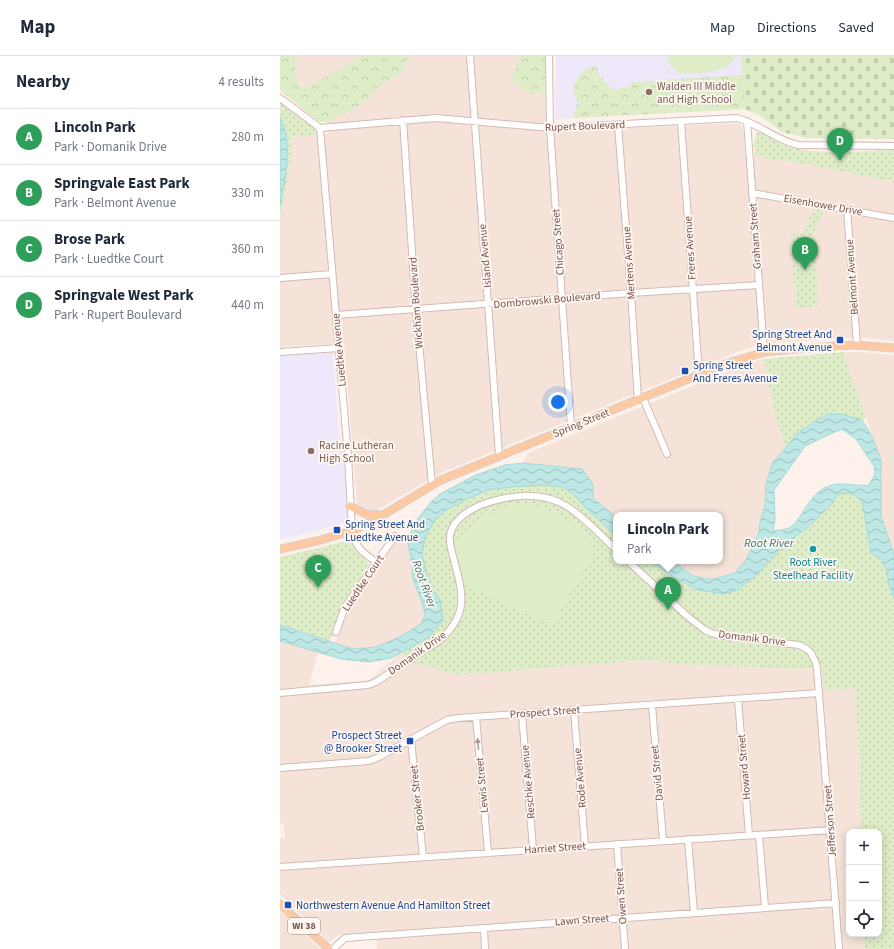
<!DOCTYPE html>
<meta charset="utf-8">
<style>
body{margin:0;font-family:"Source Sans 3",sans-serif;background:#f6f6f7;color:#1f2937}
.controls{position:absolute;right:12px;bottom:12px;display:grid;overflow:hidden;border-radius:8px;box-shadow:0 2px 10px #0003}
.controls button{width:36px;height:36px;display:grid;place-items:center;padding:0;border:0;border-bottom:1px solid #e0e1e3;background:#fff;color:#1f2937;font:20px sans-serif}
.you{position:absolute;left:278px;top:346px;width:14px;height:14px;margin:-10px;border:3px solid #fff;border-radius:50%;background:#1a73e8;box-shadow:0 0 0 6px #1a73e833}
.badge{display:grid;place-items:center;width:26px;height:26px;border-radius:50%;background:#e8534f;color:#fff;font-size:13px;font-weight:700}
.pin{position:absolute;translate:-50% -33px;filter:drop-shadow(0 1px 2px #0008)}
.pin::after{content:'';position:absolute;top:21px;width:14px;height:12px;background:inherit;clip-path:polygon(0 0,100% 0,50% 100%)}
.popup{position:absolute;left:333px;top:456px;width:110px;height:52px;box-sizing:border-box;display:grid;place-content:center;border-radius:8px;background:#fff;filter:drop-shadow(0 1px 3px #0005);font-size:13px;white-space:nowrap;color:#747a83}
.popup b{font-size:15px;color:#1f2937}
.popup::after{content:'';position:absolute;left:50%;top:100%;margin-left:-8px;border:8px solid transparent;border-top-color:#fff}
.list{margin:0;padding:0;list-style:none}
h2{display:flex;justify-content:space-between;align-items:center;height:52px;margin:0;padding:0 16px;font-size:17px}
h2 small{font-size:13px;font-weight:400;color:#747a83}
.list li{display:grid;grid-template-columns:26px 1fr auto;gap:12px;align-items:center;box-sizing:border-box;height:56px;padding:0 16px;border-top:1px solid #e0e1e3}
.list b{display:block;font-size:15px;white-space:nowrap}
.list p{margin:0;font-size:13px;white-space:nowrap;color:#747a83}
.list em{font-size:13px;font-style:normal;color:#747a83}
.icon{flex:none;width:22px;height:22px;fill:none;stroke:currentColor;stroke-width:2;stroke-linecap:round;stroke-linejoin:round}
.map{position:relative;flex:none;width:614px;height:893px;overflow:hidden}
header{display:flex;align-items:center;gap:24px;box-sizing:border-box;height:56px;padding:0 20px;background:#fff;border-bottom:1px solid #e0e1e3}
header strong{font-size:19px}
nav{display:flex;gap:22px;margin-inline-start:auto;font-size:14px}
main{display:flex}
aside{flex:1;background:#fff}
.map>svg:first-child{display:block}
.residential{fill:#f5e3d9}
.education{fill:#efe7fa}
.forest{fill:url(#forest-crowns)}
.cemetery{fill:url(#cemetery-stones)}
.park{fill:url(#park-dots)}
.pitch{fill:#deecc8}
.water{fill:url(#water-waves);stroke:#a4dad8;fill-rule:evenodd}
.lines{fill:none;stroke-linecap:round;stroke-linejoin:round}
.minor-casing{stroke:#d3bab2;stroke-width:8}
.major-casing{stroke:#dacfcd;stroke-width:9}
.minor{stroke:#fff;stroke-width:6}
.major{stroke:#fcc9a3;stroke-width:7}
.oneway{fill:#af9894}
.education-dot{fill:#8d6e63;stroke:#fff7f2;stroke-width:1.5}
.transit-dot{fill:#1a4fb4;stroke:#fff7f2;stroke-width:1.5}
.culture-dot{fill:#0f9aa8;stroke:#fff7f2;stroke-width:1.5}
.labels{text-anchor:middle;dominant-baseline:central;stroke-width:3.5;stroke-linejoin:round;paint-order:stroke}
.shield{fill:#fff7f2;stroke:#a2857e;stroke-width:1}
.shield-label{font-size:10px;font-weight:bold;fill:#7a544c}
.education-label{font-size:11px;fill:#785e54;stroke:#fff7f2;text-anchor:start}
.street-label{font-size:11px;fill:#7a544c;stroke:#fff7f2}
.transit-label{font-size:11px;fill:#164399;stroke:#fff7f2;text-anchor:start}
.culture-label{font-size:11px;fill:#0d838f;stroke:#fff7f2}
.water-label{font-size:12px;font-style:italic;fill:#3c7775;stroke:#fff7f2}
</style>
<header>
<strong>Map</strong>
<nav><a>Map</a><a>Directions</a><a>Saved</a></nav>
</header>
<main>
<aside>
<h2>Nearby<small>4 results</small></h2>
<ul class="list">
<li><span class="badge" style="background:#2e9e5b">A</span><div><b>Lincoln Park</b><p>Park · Domanik Drive</p></div><em>280 m</em></li>
<li><span class="badge" style="background:#2e9e5b">B</span><div><b>Springvale East Park</b><p>Park · Belmont Avenue</p></div><em>330 m</em></li>
<li><span class="badge" style="background:#2e9e5b">C</span><div><b>Brose Park</b><p>Park · Luedtke Court</p></div><em>360 m</em></li>
<li><span class="badge" style="background:#2e9e5b">D</span><div><b>Springvale West Park</b><p>Park · Rupert Boulevard</p></div><em>440 m</em></li>
</ul>
</aside>
<div class="map">
<svg width="614" height="893" viewBox="0 0 614 893">
<defs>
<pattern id="forest-crowns" width="20" height="18" patternUnits="userSpaceOnUse"><rect width="20" height="18" fill="#deecc8"/><path d="M2 6a3 3 0 1 1 6 0M12 15a3 3 0 1 1 6 0" fill="none" stroke="#c2ccad"/></pattern>
<pattern id="cemetery-stones" width="16" height="16" patternUnits="userSpaceOnUse"><rect width="16" height="16" fill="#deecc8"/><path d="M2 7V4a2 2 0 0 1 4 0v3zM10 15v-3a2 2 0 0 1 4 0v3z" fill="#c2ccad"/></pattern>
<pattern id="park-dots" width="8" height="8" patternUnits="userSpaceOnUse"><rect width="8" height="8" fill="#deecc8"/><path d="M2 2h.1M6 6h.1" fill="none" stroke="#c2ccad" stroke-width="1.8" stroke-linecap="round"/></pattern>
<pattern id="water-waves" width="16" height="10" patternUnits="userSpaceOnUse"><rect width="16" height="10" fill="#bee8e6"/><path d="M0 5q4-4 8 0t8 0" fill="none" stroke="#9fbfbd"/></pattern>
</defs>
<rect width="100%" height="100%" fill="#fdf2eb"/>
<path class="residential" d="M0,0H265L266,76L458,67L463,71L465,100H475L536,110L614,126V285L585,282H560L495,287L480,289L462,294L163,416L97,454L81,453L77,450L64,287L0,291V166L12,98L10,81L48,78L47,66L38,65L0,34Z
M563,296H581L614,299V499L601,460V404Z
M484,303L495,360L506,391L493,406L486,427L485,450L476,483L466,504L455,517L434,523H428L413,520L392,505H440V459H336V461L313,442V428L302,413L243,407L248,397L265,390L464,309Z
M120,480L128,487L132,508V520L143,549L145,559L141,568L120,581L96,591L73,593L55,587L65,561L87,526Z
M0,585L38,596L29,629L89,624L122,596L133,607L179,619L366,604L412,609L517,613L542,611L575,632L578,678L581,776H569V878H584L585,893H97L96,876L59,879L49,886L0,838V782H5L3,767H0Z
M0,855L6,860L40,893H0Z"/>
<path class="education" d="M276,0H461L465,53L275,63Z
M53,296L60,386L64,404L67,465L41,474L0,483V300Z"/>
<path class="forest" d="M0,0H15C15,11 13,24 22,31L30,29L70,8L81,0H129L121,19L106,25L86,46L47,66L38,65L0,34Z
M241,0H265V37L247,38L231,23Z
M500,0L527,82L502,76L481,60L465,53L293,62L297,47L293,33L300,17L316,9L319,19L333,34L351,30V26L462,19L488,33Z"/>
<path class="cemetery" d="M461,0H614V83L527,82L502,76L481,60L465,53Z"/>
<path class="park" d="M0,46C9,52 35,70 38,79L10,81L12,98L0,166V150L8,104L4,69L0,61Z
M480,75C489,78 497,87 507,90C539,100 580,95 614,94V126L536,110L475,100L474,85L477,76Z
M534,152L544,154L534,176L538,250L516,252L511,177L523,178Z
M563,296L586,362L582,364L561,358L519,376L506,391L495,360L484,303Z
M263,429L282,431L293,438L304,450L336,480V505H370L395,522L419,534L444,538L458,534L477,518L506,487L526,473L552,448L558,438L570,437L582,445L591,497L601,503L607,516L609,530L614,542V893H585L584,878H599V776H581L578,678L575,632L544,634L542,611L517,613L412,609L366,604L179,619L133,607L122,596L148,582L160,544L151,531L142,499L145,481L155,464L168,453L187,443L208,434L230,431Z
M67,485H71L77,496L85,502L86,505L89,507L65,551L56,576L49,585L0,569V501Z"/>
<path class="pitch" d="M387,0H456C454,4 452,7 449,10C441,16 409,19 399,17C392,14 388,7 387,0Z
M246,448C278,453 297,468 316,494L274,565L267,567L185,529L181,510L176,495L175,483C193,481 195,466 209,458C220,452 234,450 246,448Z"/>
<path class="water" d="M0,61C14,89 5,121 0,150Z
M549,358H561L582,364L592,380L601,404V460L614,499V542L609,530L607,516L601,503L591,497L582,445L570,437L558,438L552,448L526,473L506,487L477,518L458,534L444,538L419,534L395,522L370,505H392L413,520L428,523H434L455,517L466,504L479,476L480,466L485,450L486,427L493,406L519,376L535,365ZM562,373L576,383L594,410L595,418L589,429C577,431 561,425 549,430C527,438 524,463 509,472C505,474 498,474 493,475L495,464L494,434L525,390L548,379Z
M243,407L302,413L313,428V442L336,461V480L304,450L293,438L282,431L263,429L230,431L208,434L187,443L168,453L155,464L145,481L142,499L151,531L160,544L163,564L148,582L111,602L89,606L61,603L0,585V569L73,593L96,591L120,581L141,568L145,559L143,549L132,520V508L128,487L129,479L139,461L151,446L160,438L177,429L196,419L225,409Z"/>
<g class="lines">
<defs>
<path id="minor" d="M190,0L219,399
M269,0L270,72L291,371
M0,42L40,72L156,62L270,72L457,62C479,68 496,84 518,89L614,90
M123,64L136,254L152,429
M467,65L484,296
M401,66L419,319
M338,69L351,237L358,344
M40,72L68,400L72,475C76,492 82,496 96,506
M472,137L614,162
M567,153L577,289
M0,222L52,218
M56,259L351,237L479,229
M0,296L59,292
M363,342L387,398
M348,505L407,560L425,574L431,577L444,580L519,589L527,593L531,597L536,607L537,613L559,893
M56,576L65,551L115,480
M0,637L88,629L96,626L160,584C189,558 183,538 174,504C172,497 169,488 170,480C172,465 187,455 201,449C228,439 262,434 288,451C306,463 321,479 336,494
M458,643L469,779
M372,649L383,785
M294,654L305,790
M242,658L253,793
M196,661L208,796
M131,684L143,801
M0,712L89,705L97,702L167,664L178,662L539,637
M479,779L485,851
M408,783L414,857
M337,788L345,893
M0,811L551,774
M204,872L205,893
M53,893L65,882L556,847"/>
<path id="major" d="M70,450L86,458L103,459
M0,493L37,485L72,475L93,465L161,424L445,308L484,296L553,290L577,289L614,292
M0,848L49,893"/>
</defs>
<use href="#minor" class="minor-casing"/>
<use href="#major" class="major-casing"/>
<use href="#minor" class="minor"/>
<use href="#major" class="major"/>
</g>
<defs><path id="oneway-solid" d="M-6-.8H1V-3.2L6.5 0L1 3.2V.8H-6Z"/></defs>
<use class="oneway" href="#oneway-solid" transform="translate(198 688) rotate(-95)"/>
<g class="education-dot">
<circle cx="369" cy="36" r="4"/>
<circle cx="31" cy="395" r="4"/>
</g>
<g class="transit-dot">
<rect x="556" y="280" width="8" height="8" rx="2"/>
<rect x="401" y="311" width="8" height="8" rx="2"/>
<rect x="53" y="470" width="8" height="8" rx="2"/>
<rect x="126" y="681" width="8" height="8" rx="2"/>
<rect x="4" y="845" width="8" height="8" rx="2"/>
</g>
<circle class="culture-dot" cx="533" cy="493" r="4"/>
<g class="labels">
<rect class="shield" x="8" y="862" width="32" height="16" rx="3"/>
<g class="shield-label">
<text x="24" y="870">WI 38</text>
</g>
<g class="education-label">
<text x="377" y="30">Walden III Middle<tspan x="377" dy="13">and High School</tspan></text>
<text x="39" y="389">Racine Lutheran<tspan x="39" dy="13">High School</tspan></text>
</g>
<g class="street-label">
<text transform="translate(305 70) rotate(-2)">Rupert Boulevard</text>
<text transform="translate(543 149) rotate(10)">Eisenhower Drive</text>
<text transform="translate(475 180) rotate(-94)">Graham Street</text>
<text transform="translate(278 186) rotate(-94)">Chicago Street</text>
<text transform="translate(410 192) rotate(-94)">Freres Avenue</text>
<text transform="translate(205 200) rotate(-95)">Island Avenue</text>
<text transform="translate(349 207) rotate(-94)">Mertens Avenue</text>
<text transform="translate(572 221) rotate(-94)">Belmont Avenue</text>
<text transform="translate(267 244) rotate(-5)">Dombrowski Boulevard</text>
<text transform="translate(136 247) rotate(-94)">Wickham Boulevard</text>
<text transform="translate(59 294) rotate(-95)">Luedtke Avenue</text>
<text transform="translate(301 367) rotate(-22)">Spring Street</text>
<text transform="translate(83 527) rotate(-56)">Luedtke Court</text>
<text transform="translate(472 582) rotate(7)">Domanik Drive</text>
<text transform="translate(137 597) rotate(-35)">Domanik Drive</text>
<text transform="translate(265 656) rotate(-4)">Prospect Street</text>
<text transform="translate(464 711) rotate(-95)">Howard Street</text>
<text transform="translate(377 717) rotate(-95)">David Street</text>
<text transform="translate(300 722) rotate(-95)">Rode Avenue</text>
<text transform="translate(248 726) rotate(-95)">Reschke Avenue</text>
<text transform="translate(202 729) rotate(-95)">Lewis Street</text>
<text transform="translate(137 742) rotate(-96)">Brooker Street</text>
<text transform="translate(550 765) rotate(-94)">Jefferson Street</text>
<text transform="translate(275 792) rotate(-4)">Harriet Street</text>
<text transform="translate(341 840) rotate(-94)">Owen Street</text>
<text transform="translate(302 864) rotate(-4)">Lawn Street</text>
</g>
<g class="transit-label">
<text x="552" y="278" text-anchor="end">Spring Street And<tspan x="552" dy="13">Belmont Avenue</tspan></text>
<text x="413" y="309">Spring Street<tspan x="413" dy="13">And Freres Avenue</tspan></text>
<text x="65" y="468">Spring Street And<tspan x="65" dy="13">Luedtke Avenue</tspan></text>
<text x="122" y="679" text-anchor="end">Prospect Street<tspan x="122" dy="13">@ Brooker Street</tspan></text>
<text x="16" y="849">Northwestern Avenue And Hamilton Street</text>
</g>
<g class="culture-label">
<text x="533" y="506">Root River<tspan x="533" dy="13">Steelhead Facility</tspan></text>
</g>
<g class="water-label">
<text x="489" y="487">Root River</text>
<text transform="translate(144 528) rotate(70)">Root River</text>
</g>
</g>
</svg>
<div class="controls">
<button>+</button>
<button>−</button>
<button><svg class="icon" aria-label="locate" viewBox="0 0 24 24"><circle cx="12" cy="12" r="6"/><path d="M12 2v4M12 18v4M2 12h4M18 12h4"/></svg></button>
</div>
<div class="you"></div>
<div class="pin badge" style="left:388px;top:554px;background:#2e9e5b">A</div>
<div class="popup"><b>Lincoln Park</b>Park</div>
<div class="pin badge" style="left:525px;top:214px;background:#2e9e5b">B</div>
<div class="pin badge" style="left:38px;top:532px;background:#2e9e5b">C</div>
<div class="pin badge" style="left:560px;top:105px;background:#2e9e5b">D</div>
</div>
</main>
